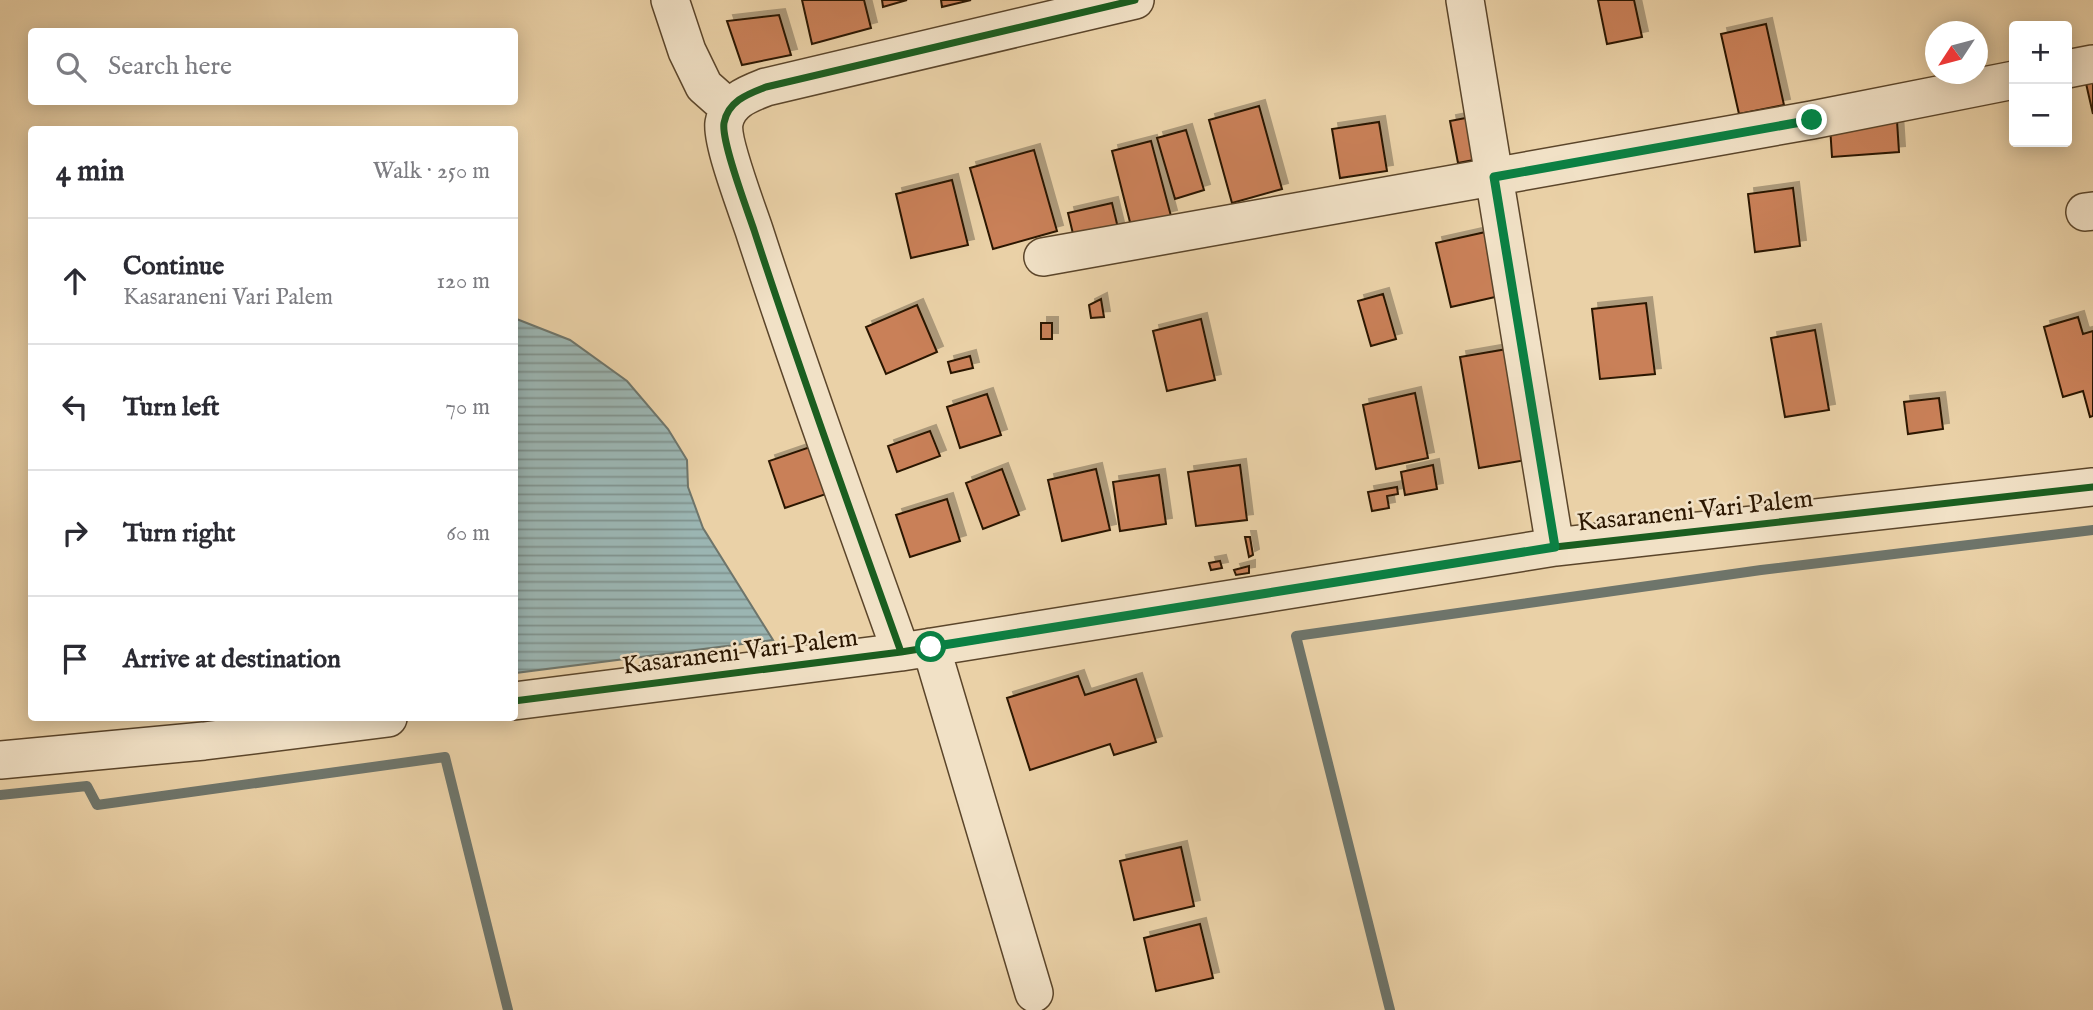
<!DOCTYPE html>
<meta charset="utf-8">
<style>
body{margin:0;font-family:"IM FELL English",serif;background:#f2f2f3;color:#2b2b33}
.controls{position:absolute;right:21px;top:21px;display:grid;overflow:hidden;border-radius:7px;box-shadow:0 4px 18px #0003}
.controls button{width:63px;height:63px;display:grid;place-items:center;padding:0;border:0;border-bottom:2px solid #e1e1e2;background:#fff;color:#2b2b33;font:35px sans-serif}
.compass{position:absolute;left:1925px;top:21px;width:63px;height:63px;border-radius:50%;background:#fff;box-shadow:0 4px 18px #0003;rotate:234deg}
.stop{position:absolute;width:21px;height:21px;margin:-16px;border:5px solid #0b8043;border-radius:50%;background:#fff}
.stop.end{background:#0b8043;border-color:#fff;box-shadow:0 2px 7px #0008}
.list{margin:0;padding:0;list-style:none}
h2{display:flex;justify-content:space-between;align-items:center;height:91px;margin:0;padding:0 28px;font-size:30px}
h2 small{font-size:23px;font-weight:400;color:#7c7c81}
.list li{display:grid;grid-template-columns:46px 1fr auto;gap:21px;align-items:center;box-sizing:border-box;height:126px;padding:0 28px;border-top:2px solid #e1e1e2}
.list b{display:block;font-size:26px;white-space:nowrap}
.list p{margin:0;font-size:23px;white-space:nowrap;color:#7c7c81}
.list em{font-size:23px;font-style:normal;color:#7c7c81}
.icon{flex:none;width:38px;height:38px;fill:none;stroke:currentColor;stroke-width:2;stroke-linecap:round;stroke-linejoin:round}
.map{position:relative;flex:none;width:2093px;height:1010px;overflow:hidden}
.search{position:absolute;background:#fff;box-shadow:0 4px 18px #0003;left:28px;top:28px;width:490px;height:77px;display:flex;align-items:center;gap:18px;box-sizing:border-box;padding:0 24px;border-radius:7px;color:#7c7c81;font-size:26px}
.panel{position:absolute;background:#fff;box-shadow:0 4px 18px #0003;left:28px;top:126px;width:490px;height:595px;border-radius:7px}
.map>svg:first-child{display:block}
.water{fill:url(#water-rules);stroke:#6e756b;stroke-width:2}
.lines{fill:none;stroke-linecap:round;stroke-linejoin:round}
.stream{stroke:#6e756b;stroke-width:10}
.building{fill:#c98059;stroke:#2b1600;stroke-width:2;filter:url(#shadow)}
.minor-casing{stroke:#5b452a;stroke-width:40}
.minor{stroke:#f1e1c6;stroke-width:37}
.cycleway-casing{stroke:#f1e1c6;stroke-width:11}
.cycleway{stroke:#1b5e20;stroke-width:7}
.route{stroke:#0b8043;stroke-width:9}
.labels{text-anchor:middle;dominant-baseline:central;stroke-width:5;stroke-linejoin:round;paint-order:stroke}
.street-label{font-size:26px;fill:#2b1600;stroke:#f1e1c6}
</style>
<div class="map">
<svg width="2093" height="1010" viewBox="0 0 2093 1010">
<defs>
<pattern id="water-rules" width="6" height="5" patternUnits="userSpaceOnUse" patternTransform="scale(1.75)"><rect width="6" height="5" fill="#9bb5b2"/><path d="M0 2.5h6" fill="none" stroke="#7f928e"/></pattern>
<filter id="shadow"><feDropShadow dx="6" dy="-6" stdDeviation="0" flood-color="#0004"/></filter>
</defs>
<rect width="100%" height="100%" fill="#ead1a7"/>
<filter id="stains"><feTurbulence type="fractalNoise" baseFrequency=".00286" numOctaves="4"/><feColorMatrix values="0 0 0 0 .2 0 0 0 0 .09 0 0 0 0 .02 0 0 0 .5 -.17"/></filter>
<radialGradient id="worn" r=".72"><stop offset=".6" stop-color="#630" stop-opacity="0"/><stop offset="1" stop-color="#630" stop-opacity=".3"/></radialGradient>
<path class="water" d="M514,318L570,340L627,381L668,429L687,460L688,487L703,528L773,640L515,673Z"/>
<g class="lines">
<path class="stream" d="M0,795L87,786L97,805L445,757L508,1010
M1390,1010L1296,636L1761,570L2093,530"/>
</g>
<path class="building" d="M802,0H864L871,28L812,44Z
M882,0H907L883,7Z
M941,0H971L942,7Z
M1598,0H1634L1642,37L1607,44Z
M779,15L791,55L742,65L727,21Z
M1766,24L1784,105L1739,114L1721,34Z
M2093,78V114L2085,79Z
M1259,106L1282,189L1232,203L1209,120Z
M1476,116L1484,158L1458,163L1450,121Z
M1897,121L1899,152L1832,157L1830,126Z
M1379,122L1387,171L1340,178L1332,129Z
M1186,130L1204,190L1175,199L1157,138Z
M1151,141L1171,216L1131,226L1112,151Z
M1034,150L1057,231L993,249L970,168Z
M952,180L968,245L911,258L896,194Z
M1793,188L1800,246L1755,252L1748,194Z
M1112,203L1118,228L1074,238L1068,213Z
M1490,231L1504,295L1451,307L1436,243Z
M1383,294L1396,339L1371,346L1358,301Z
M1101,299L1104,317L1091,318L1089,305Z
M1646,303L1655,374L1600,379L1592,309Z
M917,305L937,352L886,374L866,327Z
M2078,317L2083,334L2093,331V416L2090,417L2083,391L2063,397L2044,327Z
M1201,319L1215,380L1167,391L1153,331Z
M1041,323H1052V339H1041Z
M1815,330L1829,410L1785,417L1771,338Z
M1513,348L1532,459L1479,468L1460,357Z
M970,356L973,368L951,373L948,362Z
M1415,393L1428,458L1376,469L1363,405Z
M987,394L1001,435L960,448L947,407Z
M1939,398L1943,429L1908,434L1904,402Z
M930,431L940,456L897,472L888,446Z
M816,445L832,492L785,508L769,461Z
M1240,465L1247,520L1196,526L1188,472Z
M1433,465L1437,489L1405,495L1401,472Z
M1002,469L1019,515L983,529L966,483Z
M1096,469L1110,530L1062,541L1048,480Z
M1159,475L1166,524L1120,531L1113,482Z
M1397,487L1398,494L1387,496L1389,508L1372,511L1368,492Z
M947,499L960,541L910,557L896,515Z
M1245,537H1250L1253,555L1249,557Z
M1220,561L1222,568L1211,570L1209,563Z
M1249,566V573L1236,575L1234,570Z
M1078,676L1085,695L1136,679L1156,742L1114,755L1110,744L1030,770L1007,698Z
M1181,847L1194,906L1134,920L1120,861Z
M1200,924L1213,978L1156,991L1144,938Z"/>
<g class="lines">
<defs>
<path id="minor" d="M670,0L687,51L704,86L730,109
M1465,0L1555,547
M2067,69L2093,64
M2085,212L2093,211
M1043,257L1812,120L2014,80
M931,647L1034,993
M901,652C851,512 800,372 754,230C747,209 721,141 724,123C728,101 748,94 766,87L1135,0
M514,701L901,652L1555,547L2093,487
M0,760L204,741L388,718"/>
</defs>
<use href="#minor" class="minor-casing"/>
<use href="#minor" class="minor"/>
<defs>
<path id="cycleway" d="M901,652C851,512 800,372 754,230C747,209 721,141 724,123C728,101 748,94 766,87L1135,0
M514,701L901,652L1555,547L2093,487"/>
</defs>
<use href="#cycleway" class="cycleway-casing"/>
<use href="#cycleway" class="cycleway"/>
</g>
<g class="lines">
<path class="route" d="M931,647L1555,547L1494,177L1812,120"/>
</g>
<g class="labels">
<g class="street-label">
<text transform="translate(1695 511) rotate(-6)">Kasaraneni Vari Palem</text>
<text transform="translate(740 652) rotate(-7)">Kasaraneni Vari Palem</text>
</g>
</g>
<rect width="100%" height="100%" filter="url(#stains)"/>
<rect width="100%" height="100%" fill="url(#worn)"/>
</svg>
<div class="controls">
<button>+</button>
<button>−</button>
</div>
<svg class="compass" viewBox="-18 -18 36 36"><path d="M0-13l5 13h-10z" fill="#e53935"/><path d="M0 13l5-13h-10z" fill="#7c7c81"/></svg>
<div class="stop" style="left:931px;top:647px"></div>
<div class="stop end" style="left:1812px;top:120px"></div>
<div class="search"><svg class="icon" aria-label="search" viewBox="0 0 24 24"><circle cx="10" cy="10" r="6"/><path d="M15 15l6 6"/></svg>Search here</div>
<section class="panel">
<h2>4 min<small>Walk · 250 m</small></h2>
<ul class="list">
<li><svg class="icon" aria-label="ahead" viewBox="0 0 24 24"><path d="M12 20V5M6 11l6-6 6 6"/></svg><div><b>Continue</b><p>Kasaraneni Vari Palem</p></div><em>120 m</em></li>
<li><svg class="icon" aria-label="left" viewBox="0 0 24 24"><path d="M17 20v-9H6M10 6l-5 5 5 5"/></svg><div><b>Turn left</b></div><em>70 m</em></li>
<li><svg class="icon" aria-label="right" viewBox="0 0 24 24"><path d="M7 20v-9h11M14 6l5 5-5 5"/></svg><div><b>Turn right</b></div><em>60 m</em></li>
<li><svg class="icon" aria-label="arrive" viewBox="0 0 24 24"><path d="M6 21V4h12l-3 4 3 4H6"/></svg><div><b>Arrive at destination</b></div></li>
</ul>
</section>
</div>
